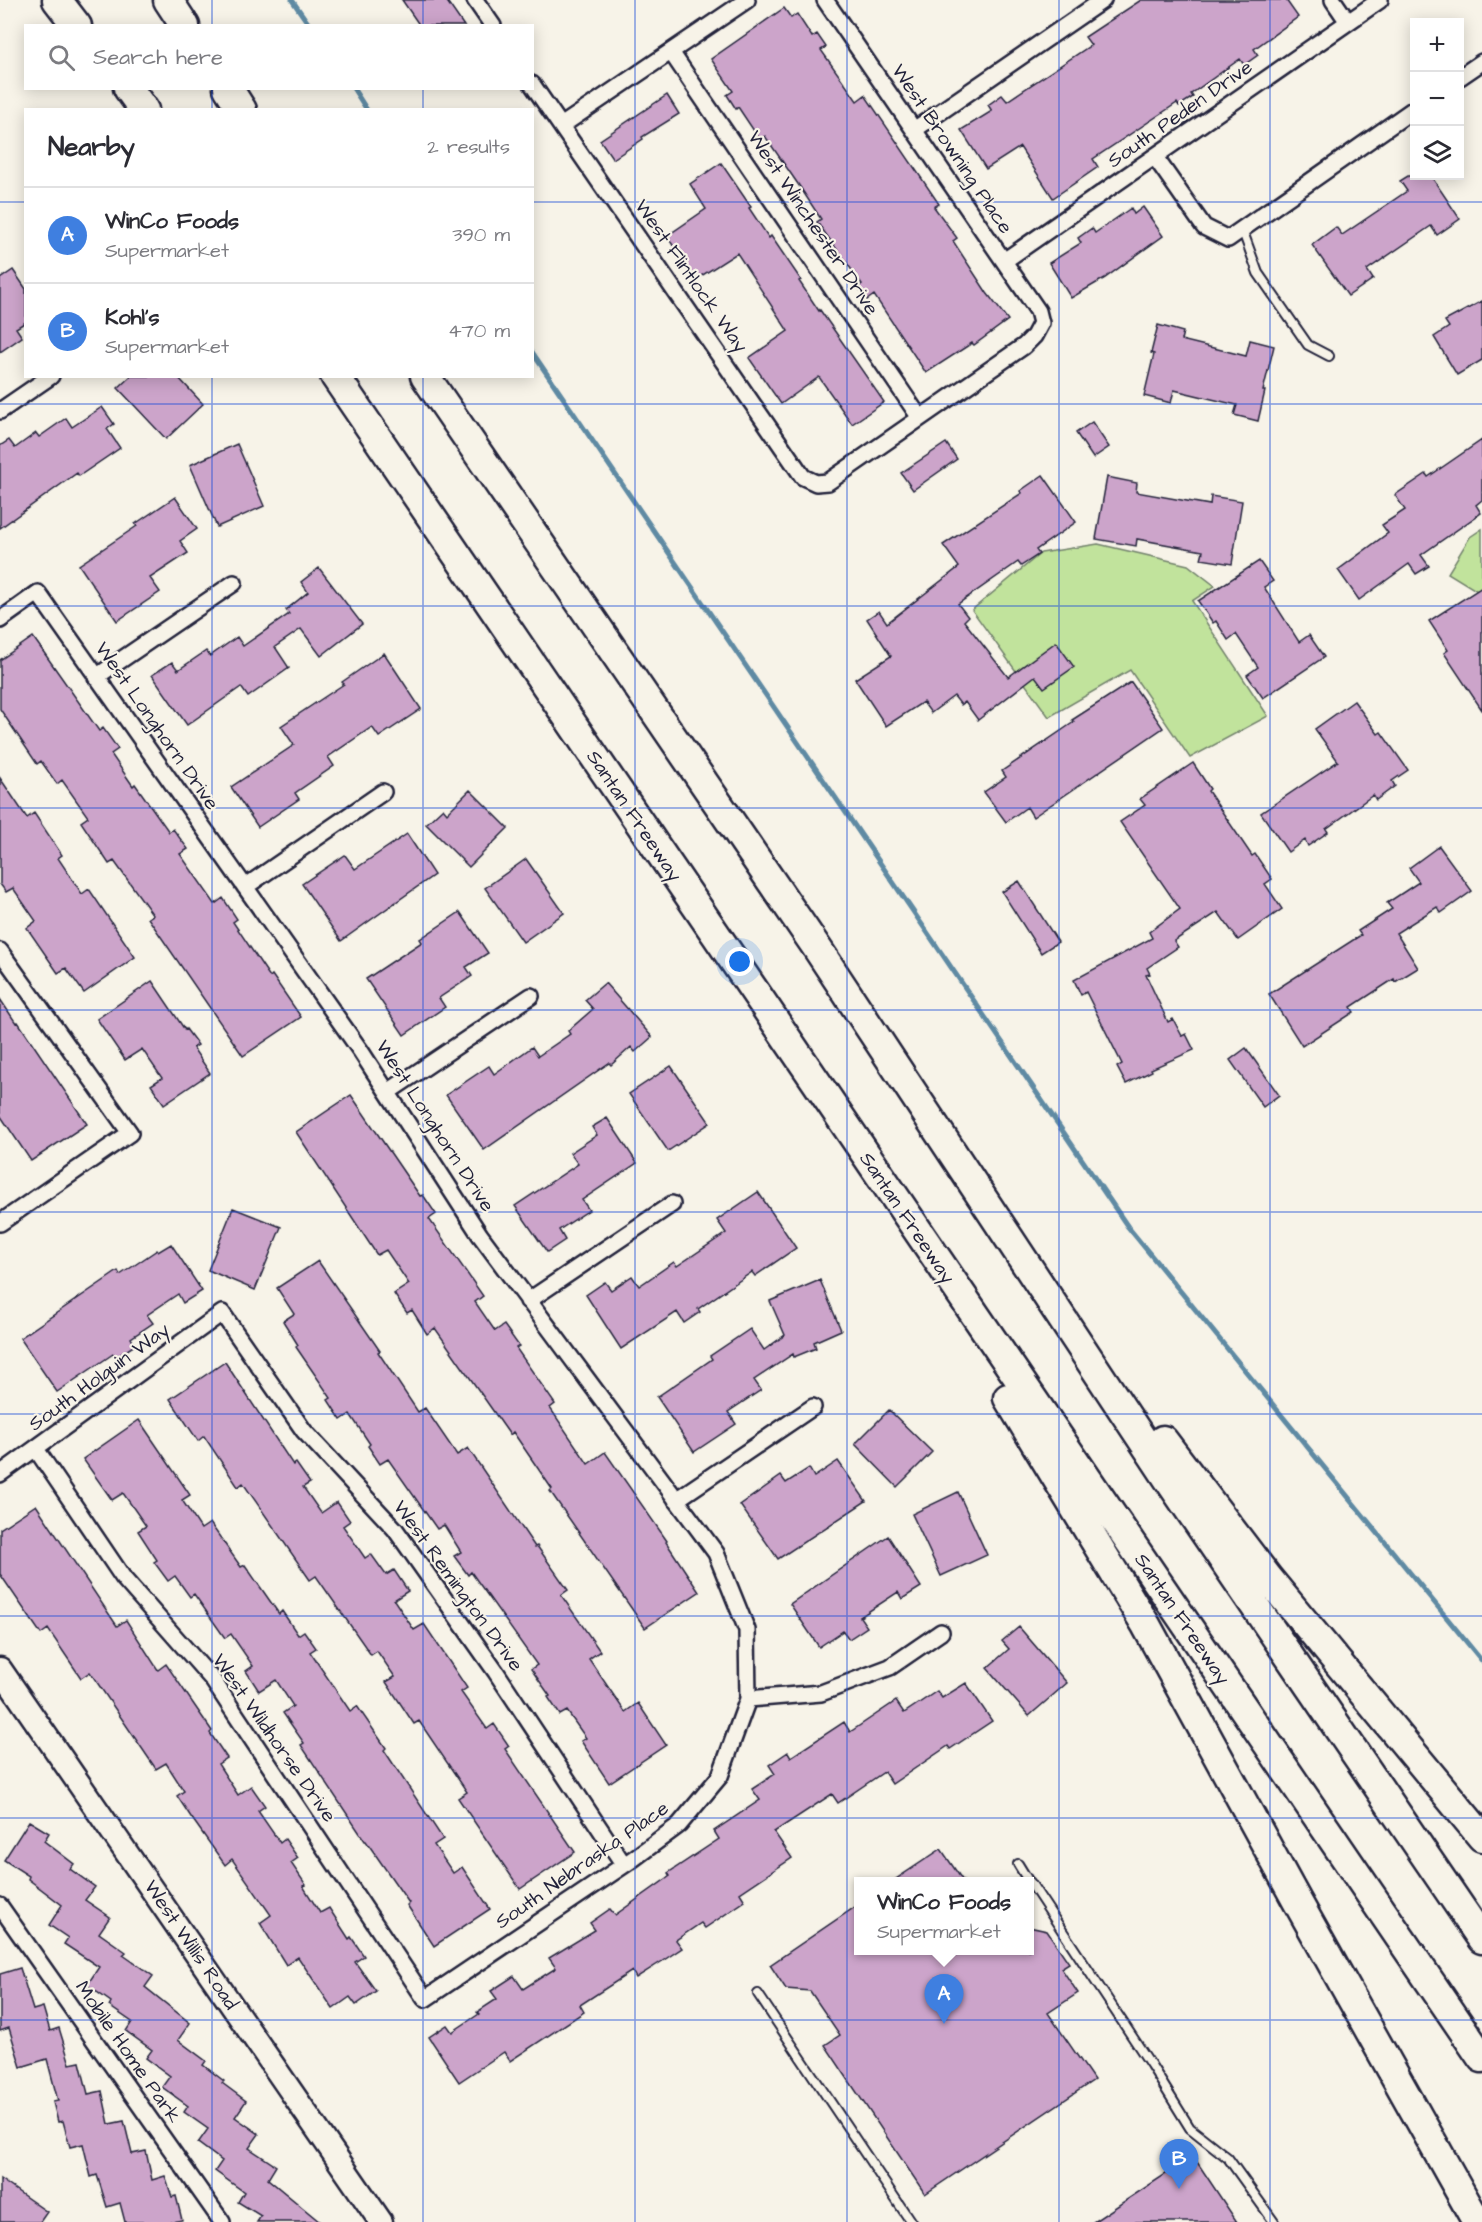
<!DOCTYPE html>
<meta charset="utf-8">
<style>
body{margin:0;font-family:"Architects Daughter",sans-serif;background:#f2f2f3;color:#2b2b33}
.controls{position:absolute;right:18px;top:18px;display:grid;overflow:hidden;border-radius:0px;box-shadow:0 3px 15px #0003}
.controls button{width:54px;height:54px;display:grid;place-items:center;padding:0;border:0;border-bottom:2px solid #e1e1e2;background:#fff;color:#2b2b33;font:30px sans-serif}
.you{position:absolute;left:740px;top:962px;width:21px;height:21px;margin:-15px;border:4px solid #fff;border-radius:50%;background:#1a73e8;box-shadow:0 0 0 9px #1a73e833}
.badge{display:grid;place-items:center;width:39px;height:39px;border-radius:50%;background:#c8321e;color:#fff;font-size:20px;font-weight:700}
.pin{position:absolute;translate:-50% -50px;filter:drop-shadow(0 2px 3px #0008)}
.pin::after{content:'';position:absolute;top:32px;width:21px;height:18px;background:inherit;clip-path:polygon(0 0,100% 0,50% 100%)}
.popup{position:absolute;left:854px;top:1877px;width:180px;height:78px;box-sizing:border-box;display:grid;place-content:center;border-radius:0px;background:#fff;filter:drop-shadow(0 2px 4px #0005);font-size:20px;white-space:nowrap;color:#7c7c81}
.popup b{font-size:22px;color:#2b2b33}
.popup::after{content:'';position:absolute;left:50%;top:100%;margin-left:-12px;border:12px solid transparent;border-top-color:#fff}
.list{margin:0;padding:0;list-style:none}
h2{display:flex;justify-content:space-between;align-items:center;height:78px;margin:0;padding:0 24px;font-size:26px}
h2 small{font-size:20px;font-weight:400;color:#7c7c81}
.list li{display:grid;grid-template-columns:39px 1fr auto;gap:18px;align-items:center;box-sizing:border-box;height:96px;padding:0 24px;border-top:2px solid #e1e1e2}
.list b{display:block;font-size:22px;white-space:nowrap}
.list p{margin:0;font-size:20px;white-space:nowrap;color:#7c7c81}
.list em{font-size:20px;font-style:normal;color:#7c7c81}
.icon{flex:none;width:33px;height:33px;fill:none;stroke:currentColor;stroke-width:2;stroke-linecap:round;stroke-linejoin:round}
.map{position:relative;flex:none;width:1482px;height:2222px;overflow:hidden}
.search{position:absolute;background:#fff;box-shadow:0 3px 15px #0003;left:24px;top:24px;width:510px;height:66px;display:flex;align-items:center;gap:15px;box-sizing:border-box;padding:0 21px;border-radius:0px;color:#7c7c81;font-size:22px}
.panel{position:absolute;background:#fff;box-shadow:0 3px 15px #0003;left:24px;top:108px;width:510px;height:270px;border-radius:0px}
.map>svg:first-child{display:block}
.green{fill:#c1e39c;stroke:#72826c;stroke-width:1.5}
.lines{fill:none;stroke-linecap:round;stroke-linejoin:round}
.stream{stroke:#5f8aa3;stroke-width:5}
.building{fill:#cca4ca;stroke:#22223b;stroke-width:1.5}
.lane-casing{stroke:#22223b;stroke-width:12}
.street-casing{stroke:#22223b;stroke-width:20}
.secondary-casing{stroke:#22223b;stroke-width:27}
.highway-casing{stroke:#22223b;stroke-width:33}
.lane{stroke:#f7f3e8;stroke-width:8}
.street{stroke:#f7f3e8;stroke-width:15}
.secondary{stroke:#f7f3e8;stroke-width:22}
.highway{stroke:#f7f3e8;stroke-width:28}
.grid{fill:none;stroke:#1d4ed8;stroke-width:1.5;stroke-opacity:0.55}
.labels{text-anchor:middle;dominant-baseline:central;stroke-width:4.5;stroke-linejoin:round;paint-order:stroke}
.street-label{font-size:20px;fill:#22223b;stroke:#f7f3e8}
</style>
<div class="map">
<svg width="1482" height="2222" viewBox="0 0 1482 2222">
<rect width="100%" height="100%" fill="#f7f3e8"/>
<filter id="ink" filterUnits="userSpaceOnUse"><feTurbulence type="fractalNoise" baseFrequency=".0167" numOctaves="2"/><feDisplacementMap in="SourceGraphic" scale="12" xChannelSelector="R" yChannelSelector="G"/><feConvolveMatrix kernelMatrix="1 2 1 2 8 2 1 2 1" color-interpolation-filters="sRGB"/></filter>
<g filter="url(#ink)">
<path class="green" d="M1482,529V594L1448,573L1470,537Z
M1098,544L1188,565L1215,586L1192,601L1268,716L1190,758L1130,670L1049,717L972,610L1041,553Z"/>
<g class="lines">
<path class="stream" d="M292,0L310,26
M353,88L367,110
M532,352L1128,1227L1482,1661"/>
</g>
<path class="building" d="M402,0H446L464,26H420Z
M1141,0H1286L1298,17L1254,49L1258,55L1244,65L1240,59L1191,94L1193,97L1179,106L1177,103L1093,159L1098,167L1053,198L1020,147L986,169L961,130L992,111L988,105L1002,95L1007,101L1091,45L1085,37Z
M784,8L791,18L797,14L812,37L817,34L826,47L821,50L857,101L865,95L939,204L934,207L957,238L953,241L987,293L1008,320L974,345L972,343L926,373L874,295L867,300L858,287L862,284L817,222L821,219L800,187L765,136L760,140L738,107L736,109L727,95L733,91L711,59Z
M667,95L679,114L642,137L643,139L613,159L600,140Z
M721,163L751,207L749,208L769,238L771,236L801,280L799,281L819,311L820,310L884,402L852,424L819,377L781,404L749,358L788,331L737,253L695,280L667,236L706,209L690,184Z
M1408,176H1431L1460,219L1437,235L1431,226L1367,270L1373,279L1348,296L1312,245L1336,227L1342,235L1407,191L1400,181Z
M1143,207L1163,236L1105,278L1071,298L1049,263L1081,243L1078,238L1092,228L1095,233L1131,208L1134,214Z
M13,270L26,289V322L16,328L22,337L0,352V279Z
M1482,301V360L1457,375L1434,337L1449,327L1445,321Z
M1158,325L1183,332L1181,340L1246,356L1250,340L1274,346L1263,391H1265L1258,421L1234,415L1237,405L1174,390L1171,403L1144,396L1154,354L1151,353Z
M131,376H177L203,404L166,439L118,388Z
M102,407L114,424L107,429L120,448L79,476L77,473L0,528V446L9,440L15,448L36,433L39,437L66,418L72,427Z
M1092,422L1109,447L1093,458L1076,433Z
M1482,440V500L1476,505L1481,513L1421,555L1429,566L1416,574L1409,564L1359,600L1338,570L1388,533L1382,525L1405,510L1395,495L1426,474L1428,477Z
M946,443L957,459L913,490L901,473Z
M237,444L264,506L217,527L190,465Z
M1043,475L1076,522L1036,550L1039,554L1021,566L1018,562L958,604L968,617L964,621L1008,677L1056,642L1074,667L1044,688L1035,676L978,720L965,702L961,705L954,696L931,713L923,702L886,726L855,679L891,656L867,619L879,611L887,623L959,567L943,545L1022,493L1020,491Z
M1107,477L1137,483L1136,492L1210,505L1211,496L1242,501L1232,564L1201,559L1203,551L1137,539L1136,546L1096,539Z
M175,497L197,529L180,541L188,553L150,578L160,592L117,621L79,565L137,526L135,524Z
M1259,561L1273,581L1264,587L1299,642L1309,635L1324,657L1263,698L1247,675L1258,667L1236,634L1228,640L1216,621L1213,623L1198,601Z
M319,568L362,624L321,656L301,629L275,647L289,668L248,697L241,687L187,725L152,675L172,662L178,670L206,651L210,656L237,637L243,646L289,614L286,610L308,592L301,582Z
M1482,587V710L1444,653L1448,650L1429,621Z
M33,637L99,731L103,728L118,749L111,754L133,786L135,784L169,832L173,829L188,849L180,854L215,904L223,898L237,919L233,922L270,977L272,975L301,1017L243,1056L148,918L153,915L114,861L109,864L81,822L88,817L62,780L57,784L41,761L37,764L0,709V660Z
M384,653L421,709L379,737L372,727L328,757L334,766L295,793L299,799L258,827L231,787L294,745L281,726L344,684L342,682Z
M1131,682L1163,728L1033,817L1027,807L1006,822L984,792L1006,777L1002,771L1074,722L1072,720Z
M1354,701L1378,734L1381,732L1408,770L1392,781L1395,786L1376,800L1373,795L1326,829L1328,832L1308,846L1305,840L1288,852L1261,813L1338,761L1315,729Z
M1193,763L1210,789L1208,791L1252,856L1255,854L1272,879L1265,884L1282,909L1238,940L1218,912L1174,941L1178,947L1147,968L1150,974L1146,975L1168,1022L1173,1019L1182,1036L1186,1034L1194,1050L1151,1069L1152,1071L1126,1084L1117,1067L1122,1064L1086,992L1081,995L1074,980L1152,938L1149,932L1180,909L1120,822L1145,805L1140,799Z
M0,778L27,818L34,813L62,855L58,858L82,894L89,889L135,957L84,993L66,968L58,973L27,928L36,921L13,888L6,892L0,884Z
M470,790L508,828L469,867L426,824L443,808L447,813Z
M407,834L434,875L341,941L302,884L345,855L355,869Z
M1439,846L1472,891L1441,913L1437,907L1396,933L1418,968L1395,982L1394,979L1351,1007L1354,1012L1302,1046L1269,994L1361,935L1358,931L1392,909L1387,903L1419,882L1409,868Z
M526,859L564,913L523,942L485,888Z
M1019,881L1058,942L1041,953L1002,892Z
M460,912L488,953L466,967L472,976L439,998L445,1007L404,1035L366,979L422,942L420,939Z
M152,981L185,1030L186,1029L198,1045L193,1048L210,1073L164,1104L151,1085L162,1078L142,1049L125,1060L97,1019Z
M605,983L652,1037L635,1052L631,1047L611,1065L609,1063L484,1150L446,1095L489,1066L494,1074L532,1047L538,1056L570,1034L568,1031L593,1009L585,1000Z
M0,999L16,1023L18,1022L87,1124L31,1161L0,1115Z
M1246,1048L1279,1095L1263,1107L1230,1060Z
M671,1066L710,1123L668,1151L629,1094Z
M351,1095L420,1196L423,1195L436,1214L429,1219L483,1296L475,1302L495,1331L504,1325L519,1346L516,1348L555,1404L550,1408L588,1464L605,1452L667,1541L666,1542L699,1592L645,1628L550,1491L552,1489L513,1432L510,1435L435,1328L427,1334L412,1310L407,1313L394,1294L409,1284L386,1250L377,1255L296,1132Z
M607,1118L637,1163L582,1200L589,1210L559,1230L565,1240L547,1252L515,1206L578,1164L570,1153L597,1135L592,1127Z
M758,1192L796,1248L755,1276L752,1272L698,1309L700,1312L684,1323L677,1312L621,1349L586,1295L605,1282L611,1290L632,1276L639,1286L674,1262L677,1266L726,1233L717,1220Z
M233,1208L281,1227L255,1290L208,1270Z
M171,1244L202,1291L183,1303L178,1294L147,1315L153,1323L131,1338L135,1345L115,1358L113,1354L57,1392L20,1338L118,1271L120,1275L157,1250L158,1252Z
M318,1261L380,1351L378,1352L418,1412L425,1408L457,1455L468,1448L535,1547L537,1546L568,1590L561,1595L600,1651L589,1659L625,1712L638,1703L666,1745L609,1783L581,1741L586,1738L567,1711L560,1715L548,1697L550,1696L531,1669L537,1665L471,1572L468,1575L454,1556L461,1552L444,1525L437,1529L388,1459L380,1464L368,1446L370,1444L350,1414L341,1420L328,1400L331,1398L296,1347L298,1345L283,1321L294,1314L277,1288Z
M820,1280L841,1330L814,1342L816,1348L794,1357L793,1354L754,1380L761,1390L728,1412L736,1424L694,1452L657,1397L712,1359L710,1356L750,1329L764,1350L785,1335L770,1301Z
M225,1362L293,1465L296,1463L310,1483L303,1487L321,1513L337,1502L350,1521L343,1526L365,1558L371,1554L386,1575L394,1570L408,1591L394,1600L414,1630L424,1624L467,1688L461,1692L487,1729L494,1724L509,1746L505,1749L575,1852L520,1889L458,1798L467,1792L419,1721L414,1724L386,1682L395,1677L377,1651L371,1655L316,1576L310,1580L243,1483L238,1487L204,1436L198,1441L170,1399Z
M889,1410L932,1452L897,1487L855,1444Z
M139,1420L190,1495L182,1500L201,1529L210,1523L241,1567L245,1565L279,1614L282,1611L298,1635L304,1631L316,1648L310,1652L350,1711L357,1706L386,1748L384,1750L443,1839L434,1845L453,1873L462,1867L490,1909L434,1946L407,1905L409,1903L366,1841H365L301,1745L304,1743L283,1713L293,1706L276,1680L259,1691L246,1671L253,1666L231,1634L225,1638L194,1594L190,1597L175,1576L168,1581L154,1562L157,1560L138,1531L146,1526L123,1493L112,1500L83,1459Z
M838,1461L866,1501L778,1559L740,1505L781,1476L786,1483L809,1468L814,1477Z
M958,1492L987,1555L941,1576L912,1514Z
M36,1505L117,1626L126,1620L158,1670L166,1664L212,1731L210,1733L227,1758L218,1764L238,1795L251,1786L265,1806L258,1811L280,1843L285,1839L298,1858L291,1863L306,1885L303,1886L320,1913L329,1908L349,1939L351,1937L364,1956L355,1962L376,1991L356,2005L350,1997L333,2009L298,1957L286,1965L260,1923L271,1915L232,1859L225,1865L191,1817L177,1796L184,1791L166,1763L156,1769L90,1672L81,1678L48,1629L41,1634L0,1574V1529Z
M888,1536L921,1587L902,1599L898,1592L860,1617L867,1627L849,1639L843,1631L819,1647L790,1604Z
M1019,1627L1067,1683L1029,1716L987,1668L1009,1649L1002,1641Z
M966,1683L992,1721L950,1749L948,1746L892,1784L884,1772L838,1803L832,1794L774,1832L792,1858L740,1893L745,1901L705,1928L701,1923L676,1940L682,1948L661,1962L636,1978L632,1971L580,2005L584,2012L510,2061L504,2052L459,2082L429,2037L447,2025L452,2032L479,2014L477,2012L497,1999L491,1991L514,1976L523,1989L556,1968L549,1958L595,1930L590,1923L610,1909L615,1915L670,1876L668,1873L719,1839L714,1831L760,1800L752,1789L775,1774L769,1765L788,1752L791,1757L844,1722L850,1732L896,1701L904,1713L937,1691L942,1698Z
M29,1821L49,1833L44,1841L74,1864L70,1869L95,1887L85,1900L110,1917L99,1933L126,1952L123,1955L153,1976L145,1987L190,2023L178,2040L206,2061L203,2065L224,2081L222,2083L246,2101L235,2117L259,2134L249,2148L276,2166L268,2179L320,2222H257L261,2216L238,2202L244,2192L215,2171L222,2161L198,2143L208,2129L184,2112L188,2106L162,2087L170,2076L146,2058L152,2050L126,2031L132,2022L109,2006L111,2002L87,1985L99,1967L64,1944L68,1938L49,1925L62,1905L28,1879L29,1876L4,1860Z
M941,1849L963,1881H893Z
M858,1905V1950H1029V1927L1047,1931L1069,1963L1061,1968L1078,1993L1048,2013L1094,2080L925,2194L825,2045L840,2035L810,1991L786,1989L770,1965Z
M20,1968L33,2010L43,2007L50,2031L59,2028L70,2064L80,2062L88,2094L102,2091L109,2124L124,2121L132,2154L146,2151L152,2180L165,2176L172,2197L176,2196L182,2220L172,2222H125L120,2203L107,2207L97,2175L91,2177L83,2144L70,2147L63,2121L58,2122L53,2102L58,2101L47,2059L21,2067L9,2028L0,2031V1974Z
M1193,2156L1237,2222H1093Z
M0,2179L47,2212L40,2222H0Z"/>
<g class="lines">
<defs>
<path id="lane" d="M1242,229L1258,273L1308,345L1329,356
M1018,1864L1029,1882
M1030,1882L1151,2065L1190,2128L1228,2158L1274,2222
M758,1994L911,2222"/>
<path id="street" d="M475,0L493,26
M1333,0L1348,22
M671,52L920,418
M1460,77L1482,62
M532,84L803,477L816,483L828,482L1024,346L1034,336L1041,323L1038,311L825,0
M561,126L747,0
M914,130L1103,0
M1155,157L1204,227L1228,239L1414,109
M1004,261L1380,0
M0,411L51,376
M0,620L38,593L360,1050L480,1235L716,1553L747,1630L748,1699L720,1776L679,1825L633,1859L425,1999L212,1679L124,1579L36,1449
M96,677L234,583
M245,887L383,792
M0,951L130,1133L0,1223
M388,1092L531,996
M528,1301L672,1204
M0,1474L222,1313L304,1431L395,1529L496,1672L624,1865
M676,1500L813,1407
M748,1699L821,1693L890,1667L941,1632
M0,1906L222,2222"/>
<path id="secondary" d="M0,1669L381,2222"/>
<path id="highway" d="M57,0L77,26
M168,0L185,26
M128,88L144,110
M228,88L242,110
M335,376L1482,2058
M425,376L815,945L1169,1480L1482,1939
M1008,1398L1146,1625L1297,1901L1477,2222
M1163,1440L1268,1578L1482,1837"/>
</defs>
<use href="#lane" class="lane-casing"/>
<use href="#street" class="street-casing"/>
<use href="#secondary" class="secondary-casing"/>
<use href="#highway" class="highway-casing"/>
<use href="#lane" class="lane"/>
<use href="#street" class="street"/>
<use href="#secondary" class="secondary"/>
<use href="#highway" class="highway"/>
</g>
</g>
<path class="grid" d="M212,0V26M423,0V26M635,0V2222M847,0V2222M1059,0V2222M1270,0V2222M212,88V110M423,88V110M0,202H26M532,202H1482M212,376V2222M423,376V2222M0,404H1482M0,606H1482M0,808H1482M0,1010H1482M0,1212H1482M0,1414H1482M0,1616H1482M0,1818H1482M0,2020H1482"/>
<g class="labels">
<g class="street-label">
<text transform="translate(1180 114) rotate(-35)">South Peden Drive</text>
<text transform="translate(952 149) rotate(56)">West Browning Place</text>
<text transform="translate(813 223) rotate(56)">West Winchester Drive</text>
<text transform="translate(691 276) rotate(55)">West Flintlock Way</text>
<text transform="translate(157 726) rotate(55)">West Longhorn Drive</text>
<text transform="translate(634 816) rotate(56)">Santan Freeway</text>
<text transform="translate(435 1126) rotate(57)">West Longhorn Drive</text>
<text transform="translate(907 1218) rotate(56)">Santan Freeway</text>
<text transform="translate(99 1377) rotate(-36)">South Holguin Way</text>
<text transform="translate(458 1586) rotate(54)">West Remington Drive</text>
<text transform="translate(1182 1619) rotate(56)">Santan Freeway</text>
<text transform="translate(274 1738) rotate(55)">West Wildhorse Drive</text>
<text transform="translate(582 1865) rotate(-35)">South Nebraska Place</text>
<text transform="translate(191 1945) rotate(56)">West Willis Road</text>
<text transform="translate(128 2052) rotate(55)">Mobile Home Park</text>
</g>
</g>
</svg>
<div class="controls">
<button>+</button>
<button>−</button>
<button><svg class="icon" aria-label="layers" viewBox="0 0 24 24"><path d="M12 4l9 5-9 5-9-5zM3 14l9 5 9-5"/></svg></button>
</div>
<div class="you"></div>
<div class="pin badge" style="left:944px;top:2024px;background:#3f7fe0">A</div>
<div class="popup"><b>WinCo Foods</b>Supermarket</div>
<div class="pin badge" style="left:1179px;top:2189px;background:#3f7fe0">B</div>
<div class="search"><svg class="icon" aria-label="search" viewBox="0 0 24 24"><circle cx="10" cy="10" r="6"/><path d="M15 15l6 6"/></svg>Search here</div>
<section class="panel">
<h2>Nearby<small>2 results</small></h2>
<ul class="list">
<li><span class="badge" style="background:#3f7fe0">A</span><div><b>WinCo Foods</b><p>Supermarket</p></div><em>390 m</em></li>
<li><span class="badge" style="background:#3f7fe0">B</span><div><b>Kohl's</b><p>Supermarket</p></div><em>470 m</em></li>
</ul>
</section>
</div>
